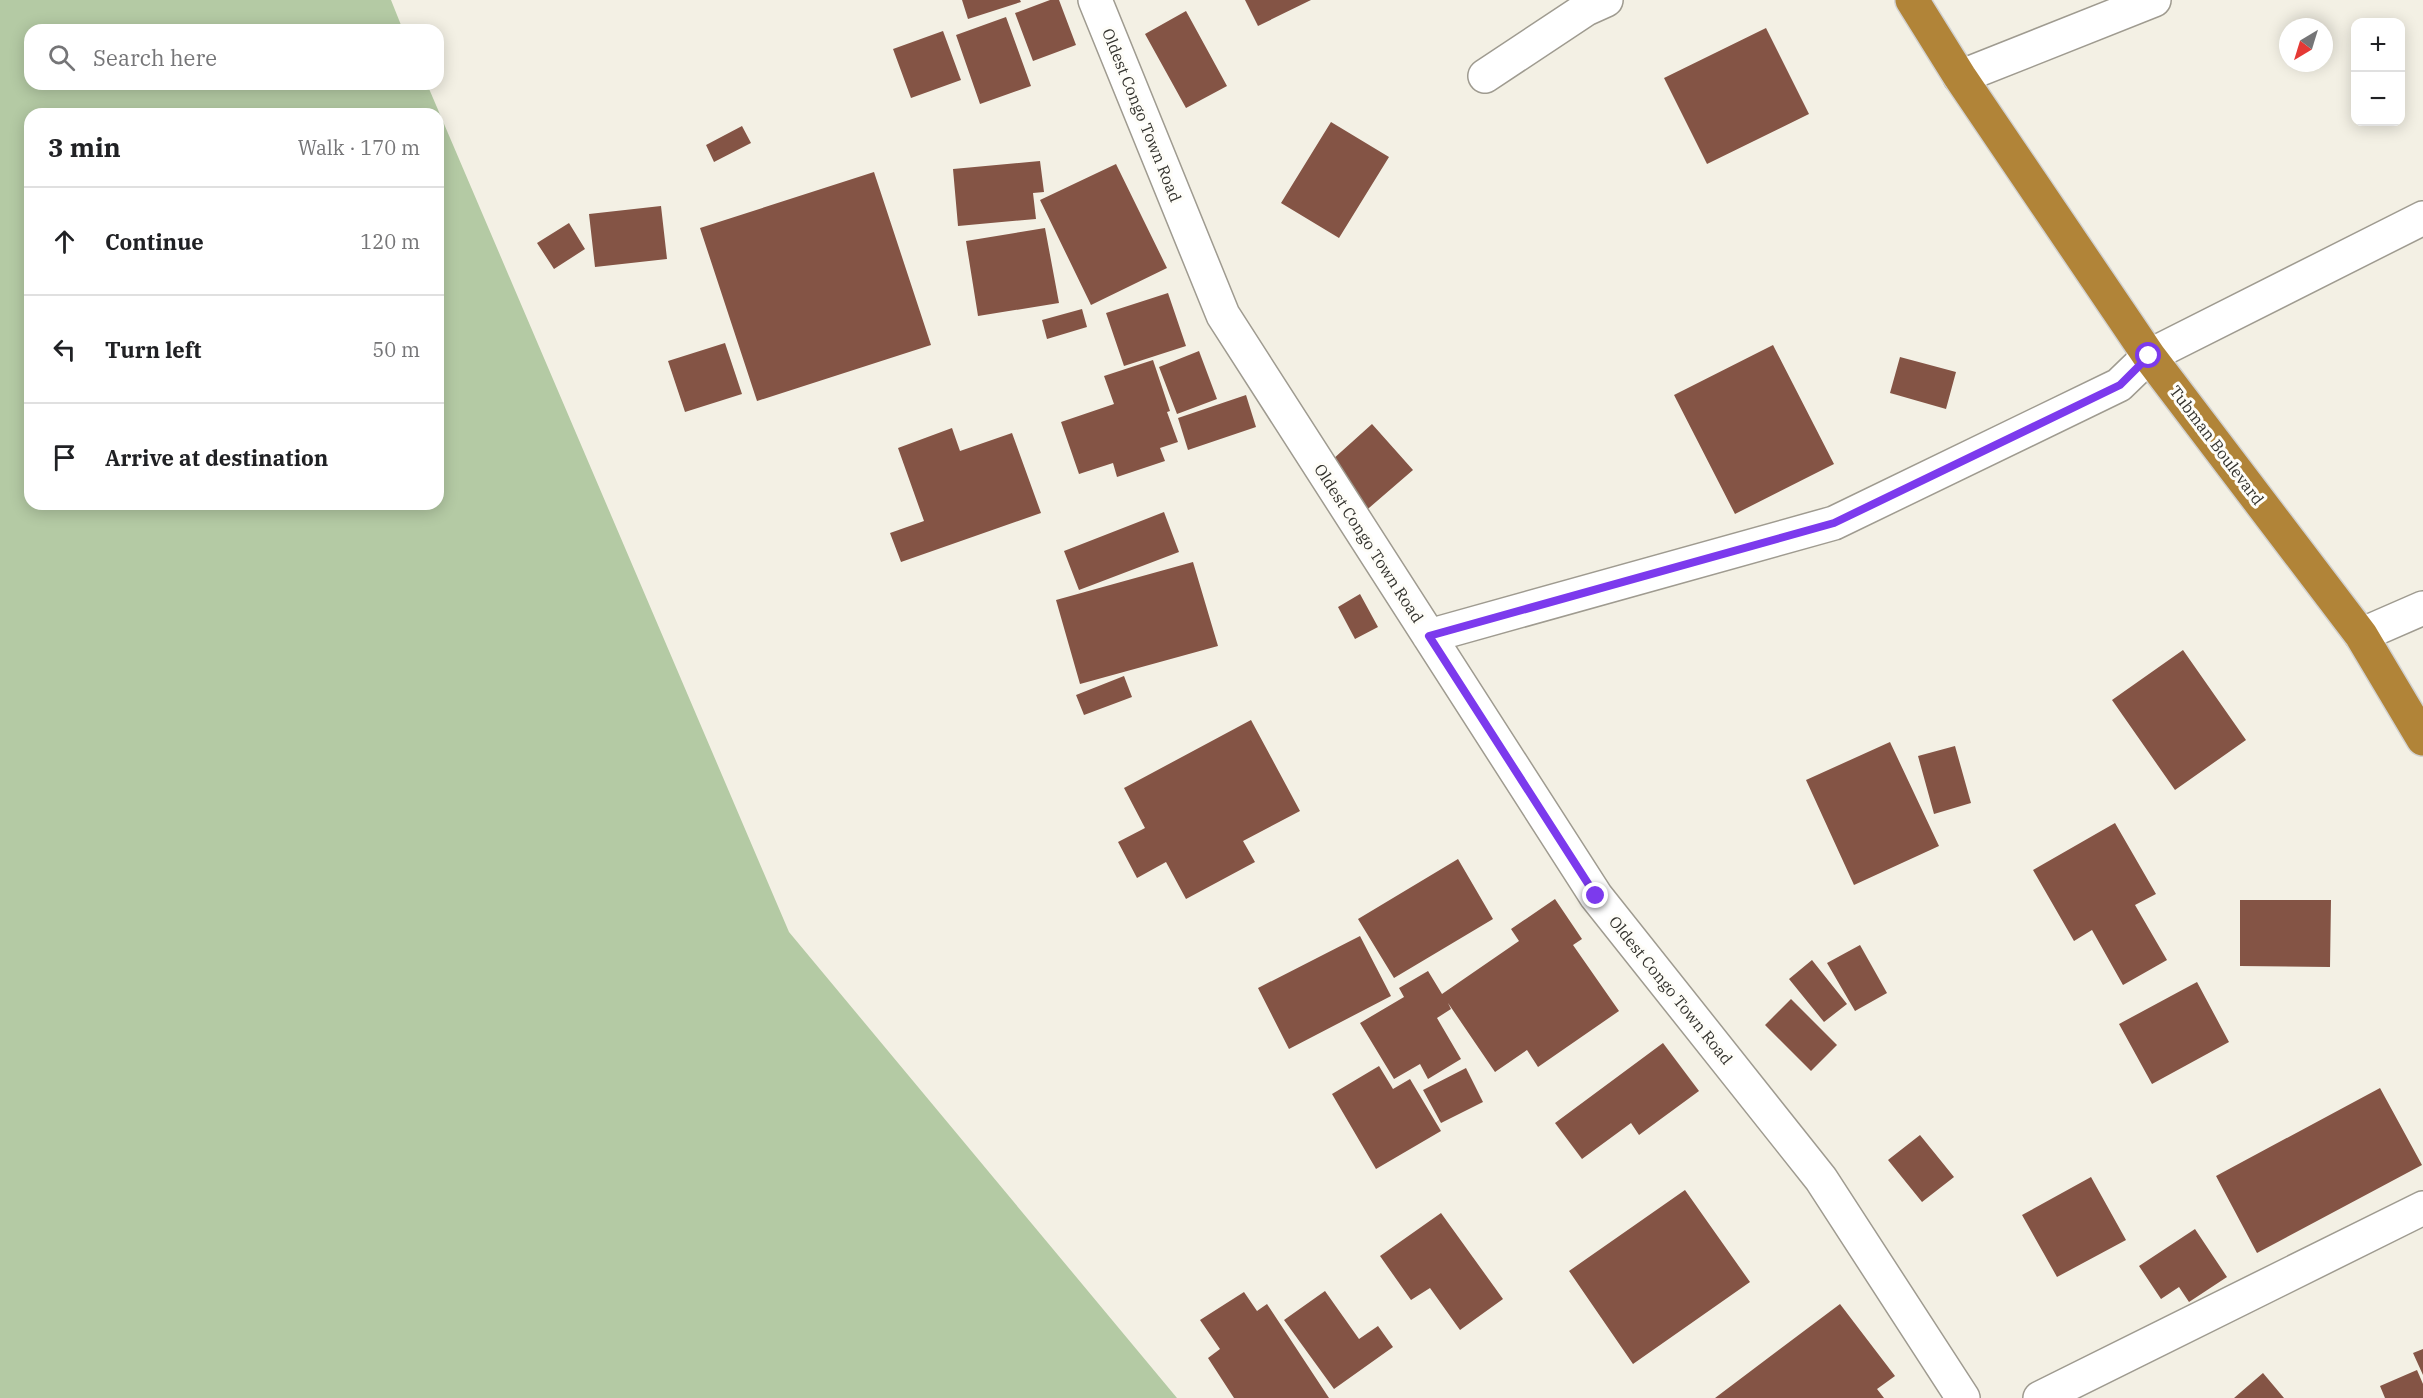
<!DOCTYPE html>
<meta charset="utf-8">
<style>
body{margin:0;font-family:"IBM Plex Serif",serif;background:#f2f2f2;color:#202124}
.controls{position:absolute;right:18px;top:18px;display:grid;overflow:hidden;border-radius:12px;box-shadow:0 3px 15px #0003}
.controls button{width:54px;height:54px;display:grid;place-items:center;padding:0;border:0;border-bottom:2px solid #e0e0e0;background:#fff;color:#202124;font:30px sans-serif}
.compass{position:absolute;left:2279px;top:18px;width:54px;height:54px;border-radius:50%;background:#fff;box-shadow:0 3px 15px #0003;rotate:218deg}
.stop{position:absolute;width:18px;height:18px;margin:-14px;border:4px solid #7c3aed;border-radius:50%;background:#fff}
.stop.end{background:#7c3aed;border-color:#fff;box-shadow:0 2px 6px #0008}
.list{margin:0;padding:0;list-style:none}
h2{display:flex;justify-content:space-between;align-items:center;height:78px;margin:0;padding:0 24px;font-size:26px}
h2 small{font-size:20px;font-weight:400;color:#757577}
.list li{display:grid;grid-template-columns:39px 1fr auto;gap:18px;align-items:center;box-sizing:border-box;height:108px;padding:0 24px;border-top:2px solid #e0e0e0}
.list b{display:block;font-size:22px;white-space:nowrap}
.list em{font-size:20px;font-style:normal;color:#757577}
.icon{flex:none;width:33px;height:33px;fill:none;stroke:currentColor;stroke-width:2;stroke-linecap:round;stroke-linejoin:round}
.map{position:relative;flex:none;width:2423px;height:1398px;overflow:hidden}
.search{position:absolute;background:#fff;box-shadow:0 3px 15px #0003;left:24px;top:24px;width:420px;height:66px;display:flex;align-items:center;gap:15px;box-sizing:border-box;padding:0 21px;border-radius:18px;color:#757577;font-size:22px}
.panel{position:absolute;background:#fff;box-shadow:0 3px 15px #0003;left:24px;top:108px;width:420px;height:402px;border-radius:18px}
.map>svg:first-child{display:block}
.green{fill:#b4caa4;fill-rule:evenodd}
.building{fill:#845445}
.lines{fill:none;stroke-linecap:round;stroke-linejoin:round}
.street-casing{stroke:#9f9b90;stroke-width:36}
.highway-casing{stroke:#d2d2d1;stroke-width:36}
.street{stroke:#fff;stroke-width:33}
.highway{stroke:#b18438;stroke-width:33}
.route{stroke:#7c3aed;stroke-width:8}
.labels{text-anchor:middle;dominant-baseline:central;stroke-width:6;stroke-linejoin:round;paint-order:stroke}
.street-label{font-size:16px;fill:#33322d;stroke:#fefdf8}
</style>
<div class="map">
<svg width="2423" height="1398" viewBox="0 0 2423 1398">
<rect width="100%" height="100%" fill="#f3f0e4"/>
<path class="green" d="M0,0H391L403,30H30V84H427L789,932L1177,1398H0ZM30,114H438V504H30Z"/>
<path class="building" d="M962,0H1020L1021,2L968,19Z
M1050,0H1059L1076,45L1033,61L1015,13Z
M1245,0H1311L1258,26Z
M1186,11L1227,86L1186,108L1145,34Z
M1006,17L1031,86L980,104L956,35Z
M1766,28L1809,114L1707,164L1664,78Z
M943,31L961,80L911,98L893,49Z
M1331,122L1389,157L1339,238L1281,203Z
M742,126L751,143L714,162L706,145Z
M1040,161L1044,192L1033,193L1036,219L958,226L953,169Z
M1116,164L1167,268L1091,305L1040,200Z
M874,172L931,345L757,401L700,228Z
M661,206L667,259L595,267L589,214Z
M569,223L585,249L554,269L537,243Z
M1045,228L1059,303L978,316L966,241Z
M1168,293L1186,346L1124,366L1106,313Z
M1082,309L1087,327L1047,339L1042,320Z
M725,343L742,394L685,412L668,361Z
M1773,345L1834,464L1735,514L1674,395Z
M1199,351L1217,399L1177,414L1159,367Z
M1900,357L1956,372L1946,409L1890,393Z
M1153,360L1170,411L1167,412L1178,442L1160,448L1165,461L1117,477L1113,463L1079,474L1061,422L1114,404L1104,376Z
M1246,395L1256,427L1188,450L1178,418Z
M1372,424L1413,470L1362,514L1322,469Z
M952,428L960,451L1012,433L1041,513L901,562L890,533L924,521L898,448Z
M1164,512L1179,552L1079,590L1064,551Z
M1193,562L1218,646L1080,684L1056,600Z
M1360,594L1378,627L1355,639L1338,607Z
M2183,650L2246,740L2175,790L2112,700Z
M1124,676L1132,697L1084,715L1076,695Z
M1251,720L1300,811L1243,841L1255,862L1186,899L1166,862L1137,878L1118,842L1145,828L1124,788Z
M1890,742L1939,846L1854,885L1806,780Z
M1955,746L1971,803L1934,814L1918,756Z
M2115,823L2156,894L2135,905L2167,960L2123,985L2092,930L2074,941L2033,870Z
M1458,859L1493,919L1394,978L1358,919Z
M1555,899L1582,939L1573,945L1619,1011L1538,1067L1527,1050L1495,1072L1448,1003L1451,1009L1437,1018L1461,1059L1428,1079L1420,1064L1394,1079L1360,1023L1404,997L1399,988L1428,971L1442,994L1519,941L1511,929Z
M2240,900H2331L2330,967L2240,966Z
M1360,936L1391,996L1289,1049L1258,988Z
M1860,945L1887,993L1855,1011L1827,963Z
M1812,960L1847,1004L1824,1022L1789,979Z
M2197,982L2229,1042L2152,1084L2119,1024Z
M1791,999L1837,1045L1811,1071L1765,1025Z
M1663,1043L1699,1091L1639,1135L1631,1123L1582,1159L1555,1123Z
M1379,1066L1393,1089L1410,1079L1441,1131L1376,1169L1332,1094Z
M1466,1068L1483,1102L1441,1123L1423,1090Z
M2380,1088L2422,1165L2257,1253L2216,1176Z
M1920,1135L1954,1177L1922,1202L1888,1160Z
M2091,1177L2126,1240L2057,1277L2022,1215Z
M1685,1190L1750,1282L1633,1364L1569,1271Z
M1441,1213L1503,1299L1460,1330L1430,1288L1411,1300L1380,1256Z
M2195,1229L2227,1277L2189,1302L2179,1287L2161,1299L2139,1266Z
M1325,1291L1359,1339L1378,1326L1393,1347L1334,1389L1284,1320Z
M1244,1292L1257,1311L1267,1304L1329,1398H1234L1208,1358L1220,1349L1200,1320Z
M1840,1304L1895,1376L1877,1389L1884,1398H1715Z
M2423,1349V1375L2413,1353Z
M2417,1370L2423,1384V1398H2385L2380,1386Z
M2263,1373L2284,1398H2234Z"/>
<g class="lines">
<defs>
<path id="street" d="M1095,0L1223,315L1596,896L1821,1179L1963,1398
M1485,76L1586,9L1606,0
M1960,77L2154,0
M2361,635L2423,608
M1429,636L1834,523L2119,385L2149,356L2423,218
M2040,1398L2423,1208"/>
<path id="highway" d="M1912,0L1960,77L2149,356L2361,635L2423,739"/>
</defs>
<use href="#street" class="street-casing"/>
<use href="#highway" class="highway-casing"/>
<use href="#street" class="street"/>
<use href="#highway" class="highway"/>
</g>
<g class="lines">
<path class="route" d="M1596,896L1429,636L1834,523L2120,385L2149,356"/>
</g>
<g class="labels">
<g class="street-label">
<text transform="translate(1142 115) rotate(68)">Oldest Congo Town Road</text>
<text transform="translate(2217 445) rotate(53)">Tubman Boulevard</text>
<text transform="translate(1369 543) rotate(57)">Oldest Congo Town Road</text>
<text transform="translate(1671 990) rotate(51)">Oldest Congo Town Road</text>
</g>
</g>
</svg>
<div class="controls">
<button>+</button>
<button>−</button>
</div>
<svg class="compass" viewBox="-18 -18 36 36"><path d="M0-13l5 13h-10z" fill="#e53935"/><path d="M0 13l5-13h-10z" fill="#757577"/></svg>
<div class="stop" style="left:2149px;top:356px"></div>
<div class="stop end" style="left:1596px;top:896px"></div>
<div class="search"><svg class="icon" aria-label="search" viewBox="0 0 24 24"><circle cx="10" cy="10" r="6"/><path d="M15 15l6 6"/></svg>Search here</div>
<section class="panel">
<h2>3 min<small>Walk · 170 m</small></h2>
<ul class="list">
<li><svg class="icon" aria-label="ahead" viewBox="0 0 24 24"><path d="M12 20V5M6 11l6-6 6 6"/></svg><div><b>Continue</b></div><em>120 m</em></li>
<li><svg class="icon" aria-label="left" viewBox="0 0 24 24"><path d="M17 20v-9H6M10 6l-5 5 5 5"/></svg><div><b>Turn left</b></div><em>50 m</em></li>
<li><svg class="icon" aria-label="arrive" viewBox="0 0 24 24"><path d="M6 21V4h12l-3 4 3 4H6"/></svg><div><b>Arrive at destination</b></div></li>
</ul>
</section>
</div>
